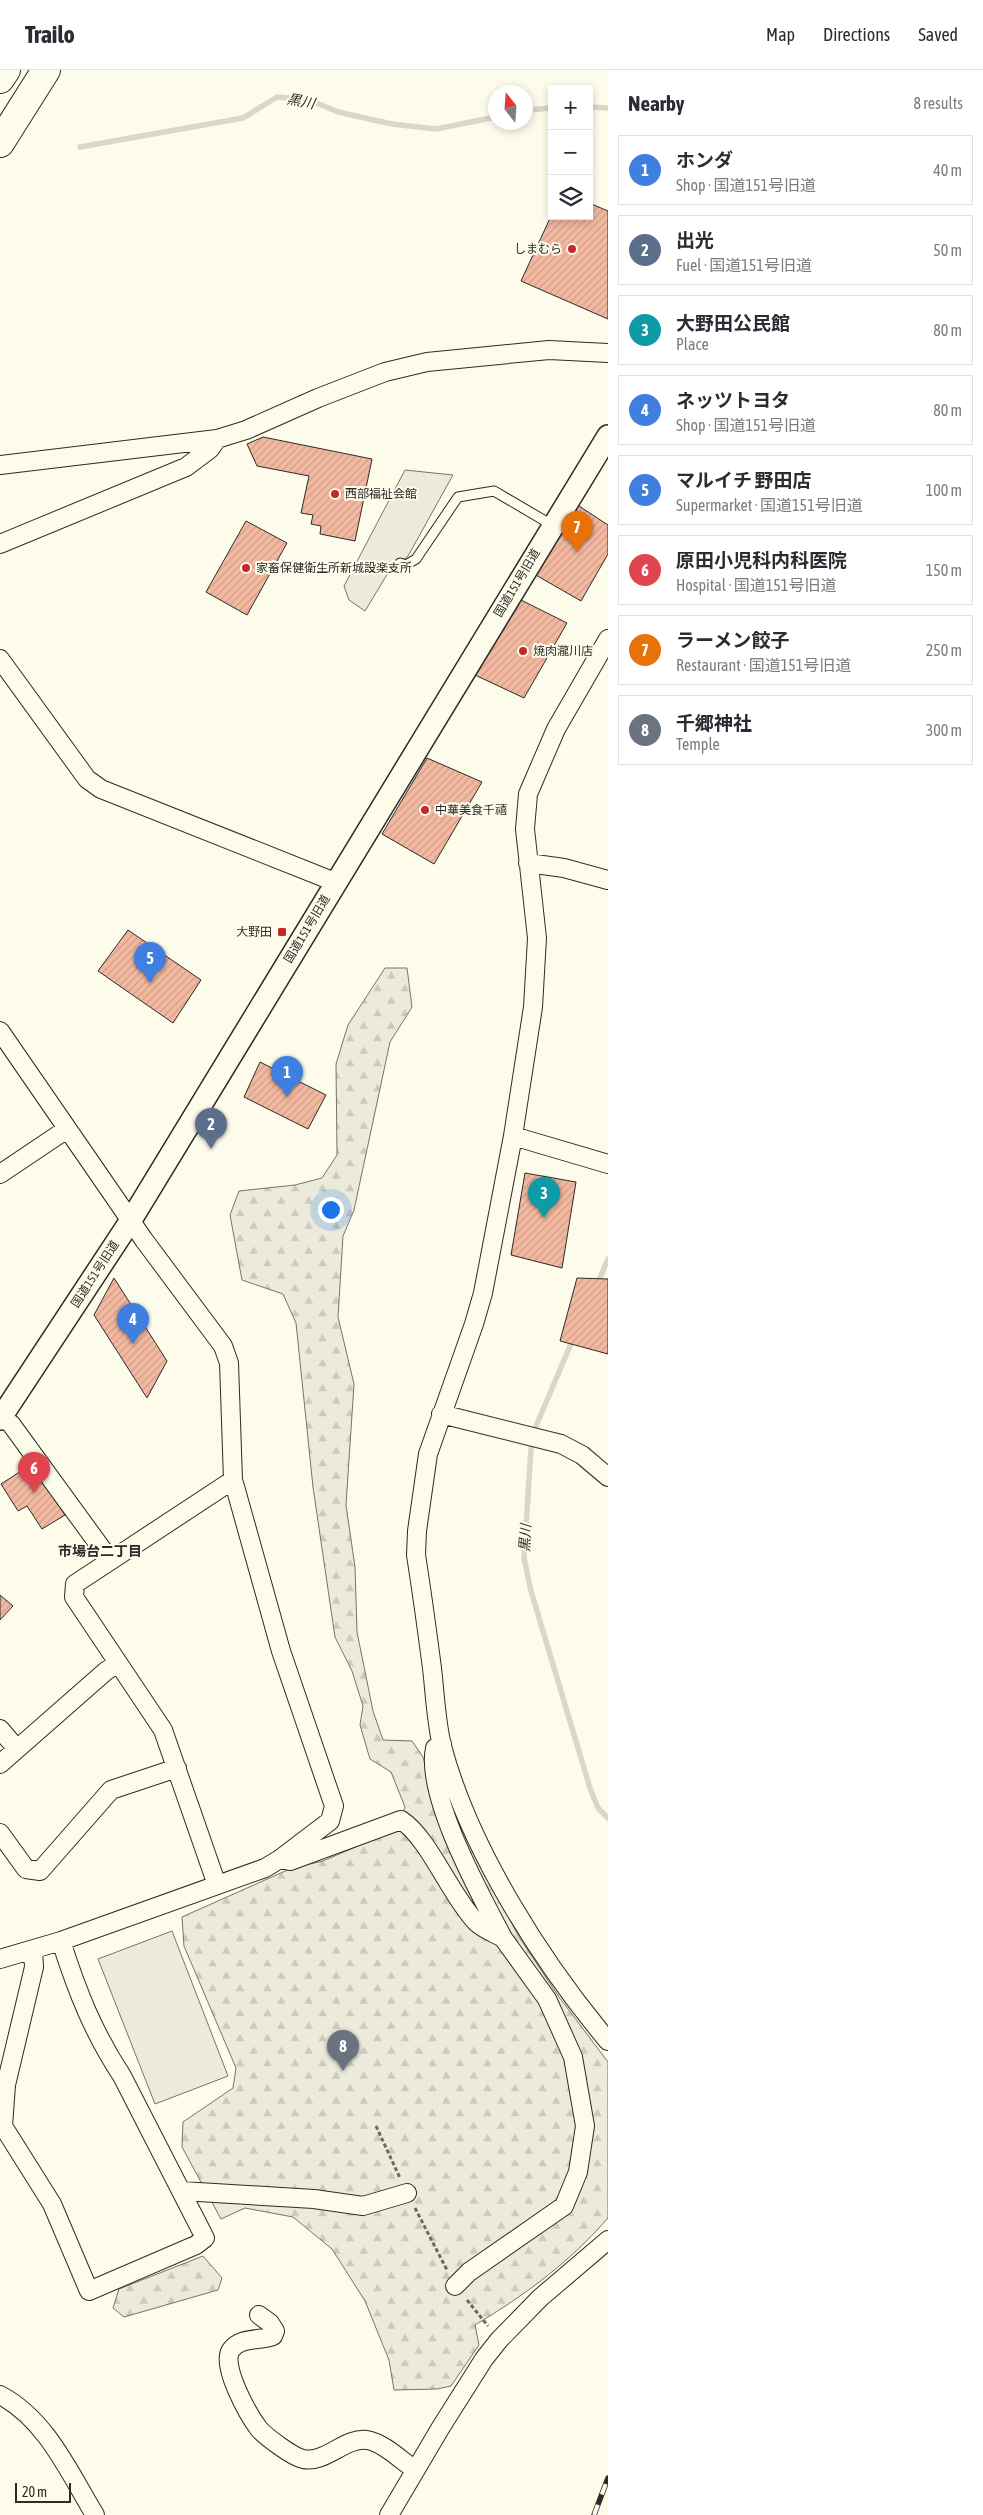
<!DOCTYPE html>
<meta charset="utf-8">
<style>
body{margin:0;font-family:"Asap Condensed","Noto Sans JP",sans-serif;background:#f2f2f3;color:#2b2b33}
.controls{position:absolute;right:15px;top:15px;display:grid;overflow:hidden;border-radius:0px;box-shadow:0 2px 8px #0003}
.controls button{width:45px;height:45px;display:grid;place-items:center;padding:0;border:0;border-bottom:1px solid #e1e1e2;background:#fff;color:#2b2b33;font:25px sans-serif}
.compass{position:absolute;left:488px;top:15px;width:45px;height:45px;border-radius:50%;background:#fff;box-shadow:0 2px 8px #0003;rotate:343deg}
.scale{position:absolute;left:15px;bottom:12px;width:56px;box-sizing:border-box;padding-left:5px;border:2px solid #2b2b2b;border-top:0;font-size:14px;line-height:18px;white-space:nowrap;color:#2b2b2b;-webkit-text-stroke:4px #fdfbea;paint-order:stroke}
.you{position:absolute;left:330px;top:1139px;width:18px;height:18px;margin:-12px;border:4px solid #fff;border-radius:50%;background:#1a73e8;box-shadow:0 0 0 8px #1a73e833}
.badge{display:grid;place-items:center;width:32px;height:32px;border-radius:50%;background:#b45309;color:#fff;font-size:16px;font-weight:700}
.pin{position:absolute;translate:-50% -41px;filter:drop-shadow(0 1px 2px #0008)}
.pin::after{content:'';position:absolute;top:26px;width:18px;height:15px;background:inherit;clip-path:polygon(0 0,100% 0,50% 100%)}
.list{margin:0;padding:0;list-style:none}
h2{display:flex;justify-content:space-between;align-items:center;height:65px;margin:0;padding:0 20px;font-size:21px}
h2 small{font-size:16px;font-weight:400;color:#7c7c81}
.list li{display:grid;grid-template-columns:32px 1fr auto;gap:15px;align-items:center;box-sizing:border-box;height:70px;margin:0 10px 10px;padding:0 10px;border:1px solid #e1e1e2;border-radius:0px}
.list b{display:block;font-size:19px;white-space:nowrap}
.list p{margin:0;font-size:16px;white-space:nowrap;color:#7c7c81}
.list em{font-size:16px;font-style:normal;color:#7c7c81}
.icon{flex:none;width:28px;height:28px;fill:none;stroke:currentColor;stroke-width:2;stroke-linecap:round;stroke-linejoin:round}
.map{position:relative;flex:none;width:608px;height:2445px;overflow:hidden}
header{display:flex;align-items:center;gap:30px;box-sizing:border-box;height:70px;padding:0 25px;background:#fff;border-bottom:1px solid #e1e1e2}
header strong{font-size:24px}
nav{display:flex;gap:28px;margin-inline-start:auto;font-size:18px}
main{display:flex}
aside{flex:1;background:#fff}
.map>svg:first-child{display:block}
.forest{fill:url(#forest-firs);stroke:#74746e}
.parking{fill:#eceadb;stroke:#74746e}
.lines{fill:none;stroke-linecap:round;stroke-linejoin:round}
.stream{stroke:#d8d7c9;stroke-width:5.5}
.building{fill:url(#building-hatch);stroke:#2b2b2b}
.service-casing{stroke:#2b2b2b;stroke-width:11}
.minor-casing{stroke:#2b2b2b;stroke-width:20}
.tertiary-casing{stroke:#2b2b2b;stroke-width:24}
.trunk-casing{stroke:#2b2b2b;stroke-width:30}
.path{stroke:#6a6964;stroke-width:3;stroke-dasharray:4 2.5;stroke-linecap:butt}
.service{stroke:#fdfbea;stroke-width:9}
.minor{stroke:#fdfbea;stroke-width:18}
.tertiary{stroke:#fdfbea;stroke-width:21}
.trunk{stroke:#fdfbea;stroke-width:28}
.rail-casing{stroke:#2b2b2b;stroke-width:5.5}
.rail{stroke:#fdfbea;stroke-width:4;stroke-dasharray:11;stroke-linecap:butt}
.poi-dot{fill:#c62828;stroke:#fdfbea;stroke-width:2}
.labels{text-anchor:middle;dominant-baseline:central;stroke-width:4;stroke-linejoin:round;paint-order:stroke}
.poi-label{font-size:12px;fill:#2b2b2b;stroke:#fdfbea;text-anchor:start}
.street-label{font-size:12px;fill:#2b2b2b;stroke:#fdfbea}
.water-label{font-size:14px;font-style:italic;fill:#2b2b2b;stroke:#fdfbea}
.neighbourhood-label{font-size:14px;font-weight:bold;fill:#2b2b2b;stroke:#fdfbea}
</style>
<header>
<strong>Trailo</strong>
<nav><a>Map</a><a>Directions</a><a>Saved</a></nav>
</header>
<main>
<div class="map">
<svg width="608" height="2445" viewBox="0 0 608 2445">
<defs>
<pattern id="forest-firs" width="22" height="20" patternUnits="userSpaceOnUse" patternTransform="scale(1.25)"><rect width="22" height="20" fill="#ecebdb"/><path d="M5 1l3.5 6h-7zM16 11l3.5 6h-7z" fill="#cbcabc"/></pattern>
<pattern id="building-hatch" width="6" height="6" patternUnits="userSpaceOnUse" patternTransform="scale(1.25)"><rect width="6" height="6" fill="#f2b8a0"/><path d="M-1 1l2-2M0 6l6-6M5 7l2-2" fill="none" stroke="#d09e8a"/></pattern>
</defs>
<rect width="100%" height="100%" fill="#fdfbea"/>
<path class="forest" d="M385,898H407L412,937L390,972L354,1140L343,1166L338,1247L354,1314L346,1435L355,1497L357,1562L373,1641L383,1670L412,1671L423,1687L432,1722L451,1727L463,1757L519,1867L559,1927L608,1992V2148C571,2191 524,2226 475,2255L479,2275L451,2316L437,2319L394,2320L389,2290L365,2231L332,2179L293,2147L245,2138L221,2149L182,2077L183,2052L233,2018L236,1998L184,1876L182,1847L292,1798L323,1791L397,1759L405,1737L391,1702L370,1689L360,1655L363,1636L352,1601L335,1567L313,1417L296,1253L283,1224L242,1210L230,1145L239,1121L295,1115L322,1108L337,1085L336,994L348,955Z
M203,2186L222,2208L218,2220L124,2247L113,2238L119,2219Z"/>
<path class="parking" d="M405,400L453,405L408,486L388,503L365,541L349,530L344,516Z
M172,1861L228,2006L155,2034L98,1889Z"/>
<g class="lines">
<path class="stream" d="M589,37L608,38
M526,40L552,38
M80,77L243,48L277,27L309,30L338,42L392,54L436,59L496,47
M597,1215L608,1189
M573,1269L536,1356L531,1379L524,1488L531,1521L590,1718L598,1738L608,1748"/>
</g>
<path class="building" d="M589,133L608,141V249L521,211L552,144V146H589Z
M263,367L372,389L355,471L320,464L321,456L311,454L313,445L301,443L309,406L257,396L247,374Z
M573,432L608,455V484L581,531L534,504Z
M246,451L287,473L247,545L206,522Z
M515,527L567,553L524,628L475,605Z
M427,688L482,712L434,794L382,764Z
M128,860L201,910L173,953L98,901Z
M260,992L326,1025L308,1059L244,1027Z
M525,1103L576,1112L562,1198L511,1185Z
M114,1208L167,1291L147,1328L94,1245Z
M577,1208L608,1209V1284L560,1271Z
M32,1394L65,1445L42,1459L27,1436L18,1441L1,1414Z
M0,1525L13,1536L0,1550Z"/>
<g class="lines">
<defs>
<path id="service" d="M400,493L406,495L416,489L458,427L494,421L552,455"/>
<path id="minor" d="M0,395L217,369L246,360L318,328L385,302L427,292L549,280L608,283
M0,474L186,397L210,379L217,369
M608,569L556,659L528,724L525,759L537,868L533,937L513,1066L483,1223L474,1254L428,1384L417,1461L416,1485C422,1523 427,1560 432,1598C435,1624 436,1651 442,1676C469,1778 541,1891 608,1971
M0,589L87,709L101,719L335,812
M528,793L564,798L608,810
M0,961L144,1170L223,1276L229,1293L233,1410L236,1420L281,1581L334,1736L330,1751L280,1789
M513,1066L608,1094
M0,1104L67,1059
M441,1344L561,1374L582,1385L608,1407
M1,1347L11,1354L110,1490
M0,1659L17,1679
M0,1694L106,1601L118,1593
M0,1763L26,1799L40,1801L111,1720L177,1698
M217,1815L163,1660L74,1527L75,1514L233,1410
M61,1871L265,1798L280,1789L290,1791L401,1750C429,1768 450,1825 476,1852C483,1859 494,1863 503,1868C480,1824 425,1725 435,1678L442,1674
M0,1889L61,1871C77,1921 93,1962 122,2006L205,2168L196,2175L89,2221L52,2134L3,2056L6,2015L34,1897L33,1880
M182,2121L314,2129L363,2136L407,2123
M455,2216L469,2202L564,2136L578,2102L585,2056L573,1987L547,1929L503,1868
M259,2245L270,2253L275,2261L273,2266C259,2271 240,2267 231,2280C220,2295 249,2346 259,2359C266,2367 293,2387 303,2389C325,2394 345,2367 367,2370C384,2373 402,2391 415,2400
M0,2325C46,2349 69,2402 95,2445
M389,2445L441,2357L484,2289L499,2270L540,2228L608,2170"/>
<path id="tertiary" d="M0,1349L131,1150L608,366"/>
<path id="trunk" d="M0,9L6,0
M0,73L46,0"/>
</defs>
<use href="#service" class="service-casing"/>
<use href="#minor" class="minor-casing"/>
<use href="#tertiary" class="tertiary-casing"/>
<use href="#trunk" class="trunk-casing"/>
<path class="path" d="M376,2056L400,2108
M415,2138L447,2200
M467,2230L488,2256"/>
<use href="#service" class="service"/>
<use href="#minor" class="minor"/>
<use href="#tertiary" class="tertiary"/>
<use href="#trunk" class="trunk"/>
<defs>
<path id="rail" d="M594,2445L608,2408"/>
</defs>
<use href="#rail" class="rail-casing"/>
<use href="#rail" class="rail"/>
</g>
<g class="poi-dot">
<circle cx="572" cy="179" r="5"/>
<circle cx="335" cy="424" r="5"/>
<circle cx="246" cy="498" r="5"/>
<circle cx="523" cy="581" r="5"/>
<circle cx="425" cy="740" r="5"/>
<rect x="277" y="857" width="10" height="10" rx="2.5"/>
</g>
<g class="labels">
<g class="poi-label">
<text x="562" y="179" text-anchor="end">しまむら</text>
<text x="345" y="424">西部福祉会館</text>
<text x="256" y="498">家畜保健衛生所新城設楽支所</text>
<text x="533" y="581">焼肉瀧川店</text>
<text x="435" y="740">中華美食千禧</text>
<text x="272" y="862" text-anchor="end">大野田</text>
</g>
<g class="street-label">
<text transform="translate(517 513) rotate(-59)">国道151号旧道</text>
<text transform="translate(307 859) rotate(-59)">国道151号旧道</text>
<text transform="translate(95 1204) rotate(-57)">国道151号旧道</text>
</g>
<g class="water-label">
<text transform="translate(301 31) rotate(11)">黒川</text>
<text transform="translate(525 1468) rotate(-87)">黒川</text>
</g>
<g class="neighbourhood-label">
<text x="100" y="1481">市場台二丁目</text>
</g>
</g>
</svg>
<div class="controls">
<button>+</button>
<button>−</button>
<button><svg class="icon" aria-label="layers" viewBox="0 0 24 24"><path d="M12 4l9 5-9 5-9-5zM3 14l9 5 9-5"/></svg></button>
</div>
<svg class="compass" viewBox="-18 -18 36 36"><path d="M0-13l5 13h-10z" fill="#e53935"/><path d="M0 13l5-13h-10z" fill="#7c7c81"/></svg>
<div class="scale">20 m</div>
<div class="you"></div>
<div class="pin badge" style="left:287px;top:1027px;background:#3f7fe0">1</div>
<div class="pin badge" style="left:211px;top:1079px;background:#5c6f8a">2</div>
<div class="pin badge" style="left:544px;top:1148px;background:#0f9aa8">3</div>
<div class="pin badge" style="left:133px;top:1274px;background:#3f7fe0">4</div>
<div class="pin badge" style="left:150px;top:913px;background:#3f7fe0">5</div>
<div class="pin badge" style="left:34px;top:1423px;background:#e0444e">6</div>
<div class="pin badge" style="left:577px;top:482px;background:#e8710a">7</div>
<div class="pin badge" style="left:343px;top:2001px;background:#6b7280">8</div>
</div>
<aside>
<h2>Nearby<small>8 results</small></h2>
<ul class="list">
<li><span class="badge" style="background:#3f7fe0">1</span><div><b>ホンダ</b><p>Shop · 国道151号旧道</p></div><em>40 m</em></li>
<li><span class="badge" style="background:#5c6f8a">2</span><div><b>出光</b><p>Fuel · 国道151号旧道</p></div><em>50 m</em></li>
<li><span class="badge" style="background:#0f9aa8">3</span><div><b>大野田公民館</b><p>Place</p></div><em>80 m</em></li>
<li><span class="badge" style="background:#3f7fe0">4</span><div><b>ネッツトヨタ</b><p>Shop · 国道151号旧道</p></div><em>80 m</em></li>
<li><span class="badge" style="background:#3f7fe0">5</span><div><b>マルイチ 野田店</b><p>Supermarket · 国道151号旧道</p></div><em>100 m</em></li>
<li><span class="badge" style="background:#e0444e">6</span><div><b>原田小児科内科医院</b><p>Hospital · 国道151号旧道</p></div><em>150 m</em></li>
<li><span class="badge" style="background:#e8710a">7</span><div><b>ラーメン餃子</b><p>Restaurant · 国道151号旧道</p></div><em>250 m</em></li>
<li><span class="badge" style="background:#6b7280">8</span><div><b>千郷神社</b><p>Temple</p></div><em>300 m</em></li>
</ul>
</aside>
</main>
